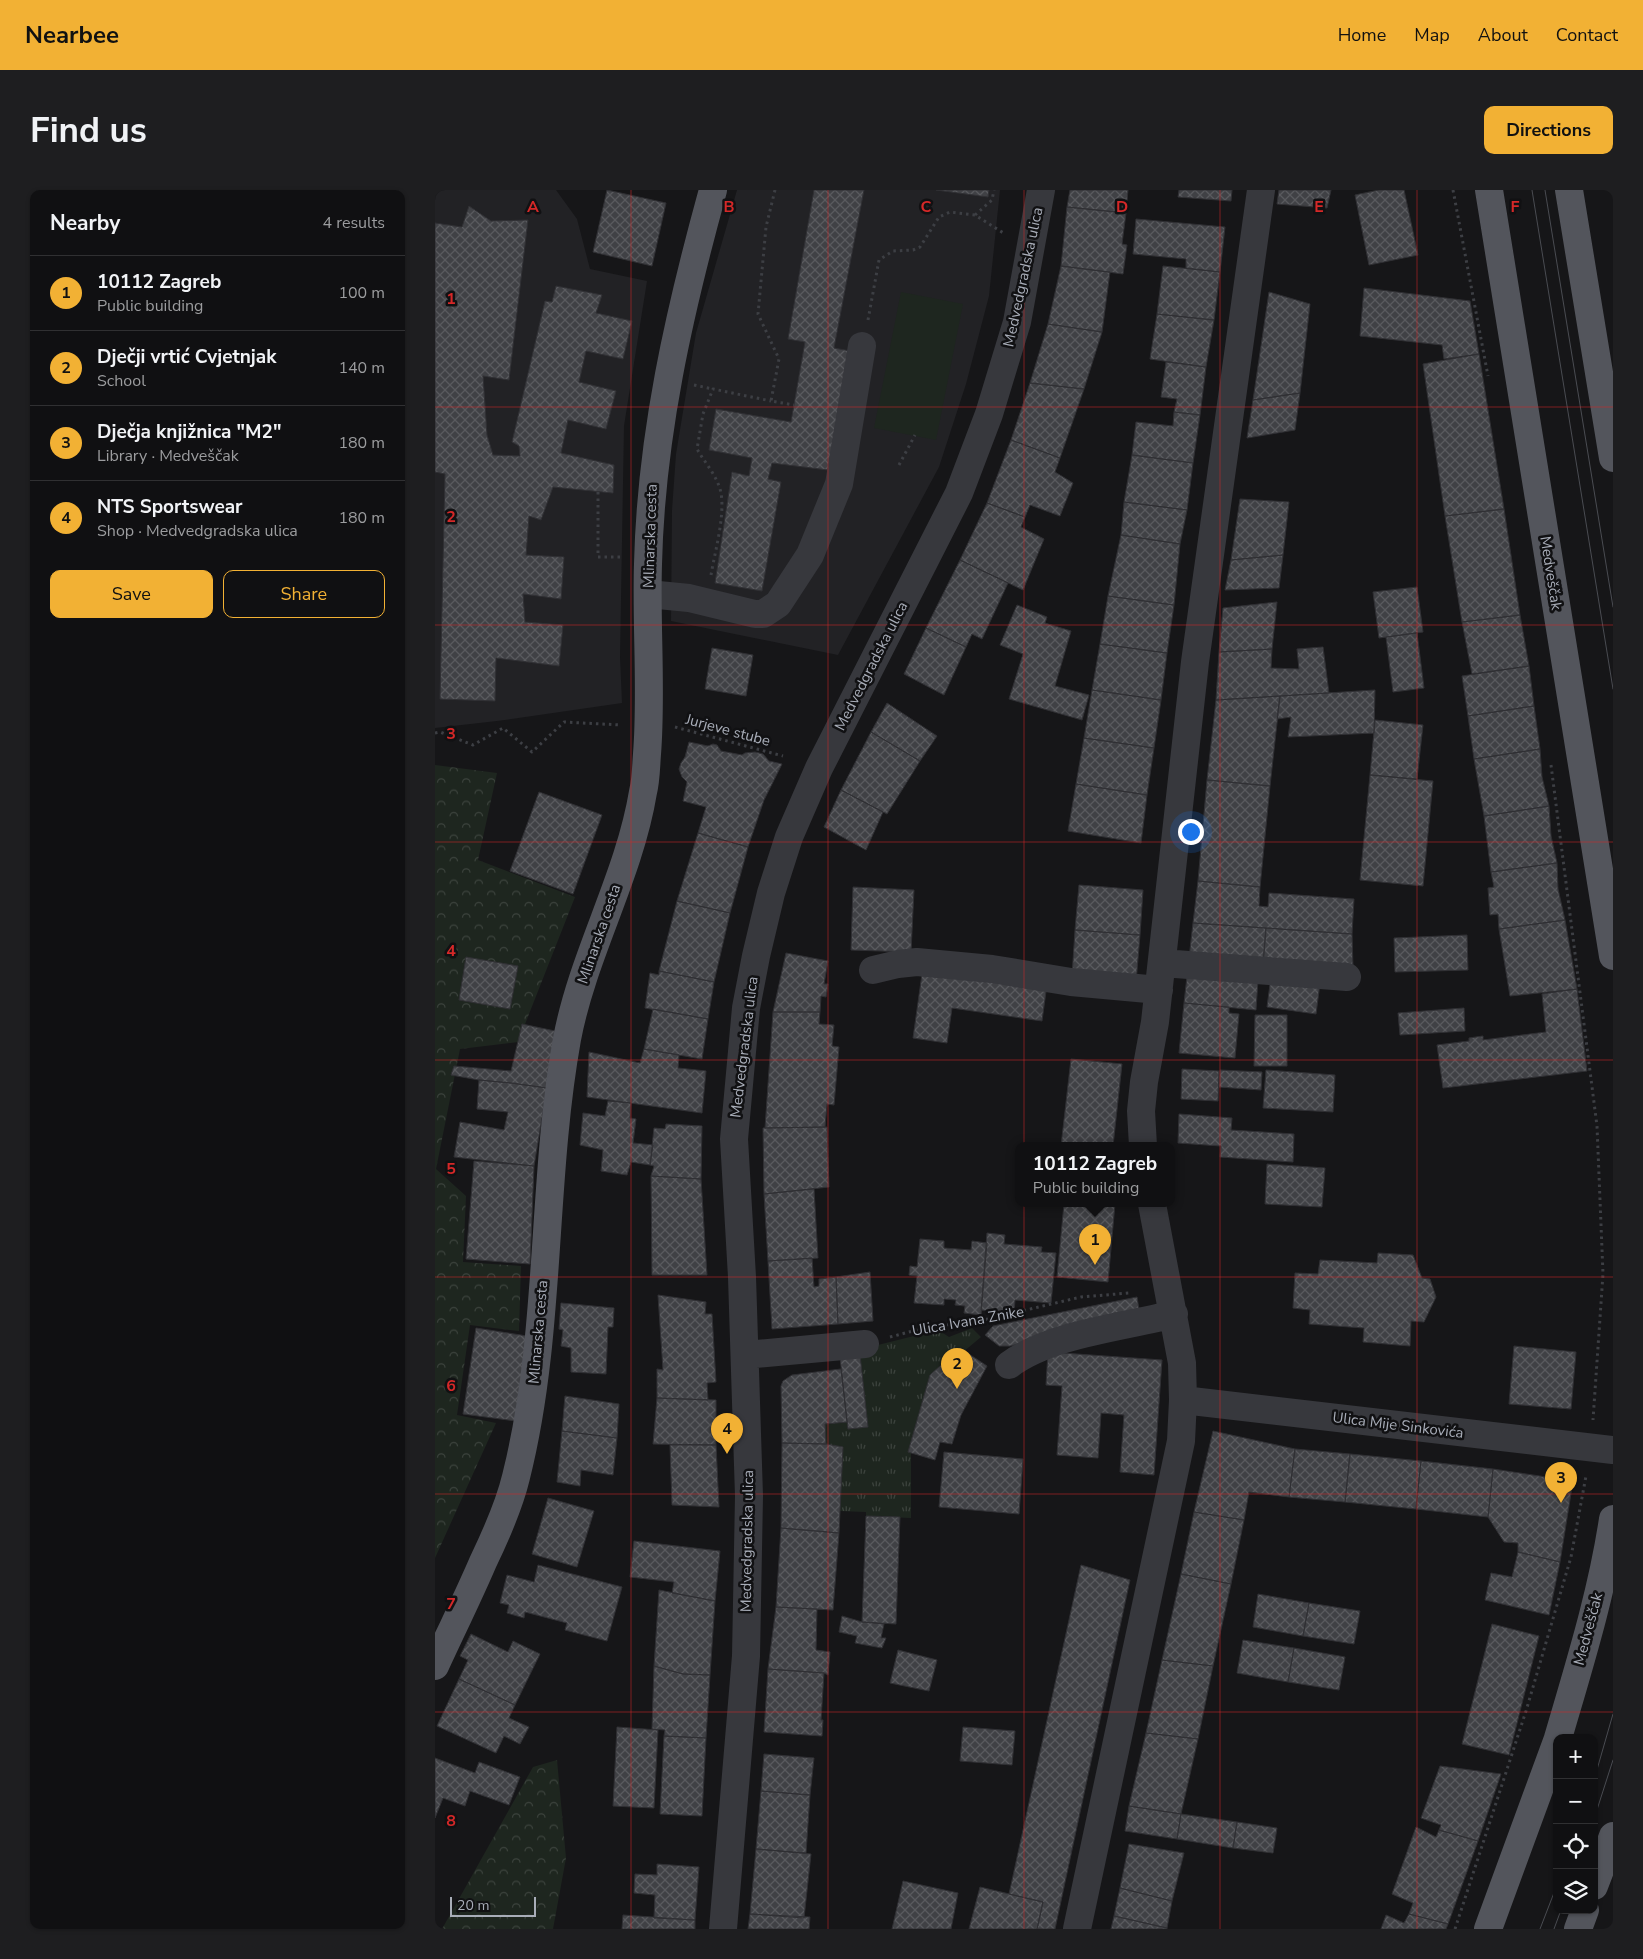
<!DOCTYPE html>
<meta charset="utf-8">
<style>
body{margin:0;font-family:"Nunito Sans",sans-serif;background:#1e1e20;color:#f1f3f6}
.controls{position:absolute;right:15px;bottom:15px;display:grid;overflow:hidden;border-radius:10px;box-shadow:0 1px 4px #0004}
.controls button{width:45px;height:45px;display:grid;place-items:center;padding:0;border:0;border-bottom:1px solid #303032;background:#101012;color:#f1f3f6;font:25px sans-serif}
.scale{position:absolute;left:15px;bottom:12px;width:86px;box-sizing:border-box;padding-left:5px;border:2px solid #a8adb8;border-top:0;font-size:14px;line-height:18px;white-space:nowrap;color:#a8adb8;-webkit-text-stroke:4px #111113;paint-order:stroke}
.you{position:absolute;left:755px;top:641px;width:18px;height:18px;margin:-12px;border:4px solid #fff;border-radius:50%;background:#1a73e8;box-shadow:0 0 0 8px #1a73e833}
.badge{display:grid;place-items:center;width:32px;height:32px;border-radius:50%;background:#f2b134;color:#111;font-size:16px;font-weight:700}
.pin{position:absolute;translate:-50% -41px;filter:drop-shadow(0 1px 2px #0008)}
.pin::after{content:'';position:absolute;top:26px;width:18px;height:15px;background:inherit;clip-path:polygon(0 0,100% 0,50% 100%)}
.popup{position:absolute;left:580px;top:952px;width:160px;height:65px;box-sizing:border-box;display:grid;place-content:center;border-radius:10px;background:#101012;filter:drop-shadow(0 1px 4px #0005);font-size:16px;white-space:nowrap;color:#9c9d9f}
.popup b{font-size:19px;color:#f1f3f6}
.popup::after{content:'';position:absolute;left:50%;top:100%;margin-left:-10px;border:10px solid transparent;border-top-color:#101012}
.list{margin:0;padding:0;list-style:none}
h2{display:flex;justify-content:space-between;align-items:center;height:65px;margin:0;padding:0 20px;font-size:21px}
h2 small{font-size:16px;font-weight:400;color:#9c9d9f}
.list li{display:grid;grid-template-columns:32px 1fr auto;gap:15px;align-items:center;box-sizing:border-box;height:75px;padding:0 20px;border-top:1px solid #303032}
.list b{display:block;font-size:19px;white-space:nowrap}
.list p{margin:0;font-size:16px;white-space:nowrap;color:#9c9d9f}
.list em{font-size:16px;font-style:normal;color:#9c9d9f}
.actions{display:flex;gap:10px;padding:15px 20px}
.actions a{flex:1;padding:11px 0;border:1px solid #f2b134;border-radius:10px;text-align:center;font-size:18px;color:#f2b134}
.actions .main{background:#f2b134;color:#111}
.icon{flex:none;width:28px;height:28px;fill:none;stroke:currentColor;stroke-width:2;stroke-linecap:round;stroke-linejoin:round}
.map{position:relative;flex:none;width:1178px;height:1739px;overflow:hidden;border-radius:10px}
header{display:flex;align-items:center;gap:30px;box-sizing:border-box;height:70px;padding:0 25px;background:#f2b134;color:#111}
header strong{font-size:24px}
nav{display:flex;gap:28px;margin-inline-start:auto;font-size:18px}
.intro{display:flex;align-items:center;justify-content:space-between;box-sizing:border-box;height:120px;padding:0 30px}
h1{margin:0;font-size:35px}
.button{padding:12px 22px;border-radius:10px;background:#f2b134;color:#111;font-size:18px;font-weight:700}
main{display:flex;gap:30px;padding:0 30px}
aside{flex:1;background:#101012;border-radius:10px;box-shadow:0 1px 4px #0004}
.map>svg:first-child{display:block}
.built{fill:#222225}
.grass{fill:url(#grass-tufts)}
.forest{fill:url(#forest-crowns)}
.pitch{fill:#1e261f}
.building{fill:url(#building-cross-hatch);stroke:#303034}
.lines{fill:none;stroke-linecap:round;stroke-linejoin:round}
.path{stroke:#3d3f44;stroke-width:3;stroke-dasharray:2.5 4;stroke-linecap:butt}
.minor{stroke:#37383d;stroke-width:28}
.major{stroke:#53555c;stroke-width:28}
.tram{stroke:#4a4c52;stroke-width:1}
.grid{fill:none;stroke:#d62828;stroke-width:1;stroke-opacity:0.55}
.labels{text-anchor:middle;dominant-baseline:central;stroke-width:5;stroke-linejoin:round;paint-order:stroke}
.street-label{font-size:15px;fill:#a8adb8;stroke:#111113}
.grid-label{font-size:16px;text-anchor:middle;font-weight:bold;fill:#d62828;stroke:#111113;stroke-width:5;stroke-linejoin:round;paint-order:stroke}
</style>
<header>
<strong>Nearbee</strong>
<nav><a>Home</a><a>Map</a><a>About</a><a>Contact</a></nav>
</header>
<div class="intro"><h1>Find us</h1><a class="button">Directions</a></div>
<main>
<aside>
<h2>Nearby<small>4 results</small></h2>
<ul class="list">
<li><span class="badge">1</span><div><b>10112 Zagreb</b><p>Public building</p></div><em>100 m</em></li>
<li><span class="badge">2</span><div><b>Dječji vrtić Cvjetnjak</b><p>School</p></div><em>140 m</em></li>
<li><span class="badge">3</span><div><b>Dječja knjižnica &quot;M2&quot;</b><p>Library · Medveščak</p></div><em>180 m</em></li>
<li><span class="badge">4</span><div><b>NTS Sportswear</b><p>Shop · Medvedgradska ulica</p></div><em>180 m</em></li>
</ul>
<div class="actions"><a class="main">Save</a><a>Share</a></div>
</aside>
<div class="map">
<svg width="1178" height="1739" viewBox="0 0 1178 1739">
<defs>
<pattern id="grass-tufts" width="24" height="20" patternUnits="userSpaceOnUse" patternTransform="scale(1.25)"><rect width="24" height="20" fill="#1e261f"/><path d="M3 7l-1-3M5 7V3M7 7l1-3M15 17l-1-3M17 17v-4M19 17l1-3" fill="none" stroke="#3c433d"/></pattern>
<pattern id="forest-crowns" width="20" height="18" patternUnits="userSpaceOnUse" patternTransform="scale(1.25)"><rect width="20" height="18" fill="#1e261f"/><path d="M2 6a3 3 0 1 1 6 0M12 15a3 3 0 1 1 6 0" fill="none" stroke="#3c433d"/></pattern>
<pattern id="building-cross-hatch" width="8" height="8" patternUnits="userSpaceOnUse" patternTransform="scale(1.25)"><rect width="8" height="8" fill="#404145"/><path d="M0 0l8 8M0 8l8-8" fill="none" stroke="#595a5e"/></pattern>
</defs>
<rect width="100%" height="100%" fill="#161618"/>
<path class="built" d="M0,0H121L142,29L155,79L212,91L189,236L185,467L187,513L62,531L0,538Z
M302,0H565L554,106L531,194L504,277L403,465L236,431L237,320L241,264L261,143Z"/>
<path class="grass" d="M537,1138L546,1147L498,1187L476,1262V1328L431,1326V1322L405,1321L408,1258L391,1254L390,1234L412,1232L413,1239L433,1237L425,1165L423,1160L503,1140L514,1147Z"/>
<path class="forest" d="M0,575L62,583L43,670L140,707L83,852L25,859L1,979L31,1006L28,1072L86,1076L84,1141L35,1135L22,1225L61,1233L0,1368Z
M122,1570L131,1668L118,1739H7L98,1577Z"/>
<path class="pitch" d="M466,102L528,114L501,250L439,238Z"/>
<path class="building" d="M172,0L231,13L217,76L158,62Z
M379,0H429L399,158L415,161L393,280L337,273L333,289L346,292L327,401L280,393L297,282L314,286L317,268L274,260L281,219L356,232L370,152L353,149Z
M501,0H554L553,7Z
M635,0H693L691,23L632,17Z
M744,0H797L796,11L743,7Z
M844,0H896L892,18L842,14Z
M944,0H969L983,65L934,75L920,5Z
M34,16L56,31L93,30L74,190L48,186L52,245L58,265L85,266L84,256L77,252L110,111L117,112L121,96L167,105L161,123L197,131L188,169L151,161L144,192L181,201L171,239L133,230L126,263L179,275L178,303L118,297L106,330L94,326L91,365L129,367L126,409L88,404L90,432L128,435L124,476L61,468L60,511L5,509L10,284L0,282V33L27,37Z
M632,17L691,23L687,54L692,55L688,84L626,76Z
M701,29L790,37L785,82L751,78V69L698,64Z
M626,76L675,82L667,142L613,134Z
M728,76L785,82L779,130L722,124Z
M929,98L1035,111L1044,164L1009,169L1007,155L925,146Z
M834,102L875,114L865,203L818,210Z
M722,124L779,130L771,177L715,169Z
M613,134L667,142L649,199L595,193Z
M1044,164L1069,319L1010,326L988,174Z
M731,172L771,177L765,225L739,222L742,209L726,207Z
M595,193L649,199L625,268L576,250Z
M865,203L860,240L812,248L818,210Z
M739,222L765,225L758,273L697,265L701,232L738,236Z
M576,250L625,268L620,282L638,293L625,326L595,315L590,327L552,313Z
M697,265L758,273L752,320L689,312Z
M805,309L854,312L848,365L796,370Z
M689,312L752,320L745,354L686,345Z
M552,313L590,327L586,337L609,349L588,400L525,370Z
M1069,319L1085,425L1027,432L1010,326Z
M686,345L745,354L739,415L673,406Z
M848,365L844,398L790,400L796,370Z
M525,370L573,393L547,449L537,444L531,457L491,438Z
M982,397L988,442L944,448L938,402Z
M673,406L739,415L732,463L665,454Z
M842,412L837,459L784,462L788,418Z
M582,415L612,427L610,433L636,441L620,496L654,505L647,530L574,509L588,464L565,455Z
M1085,425L1094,476L1037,484L1027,432Z
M491,438L531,457L509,505L469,484Z
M982,443L989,498L958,502L951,447Z
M665,454L732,463L726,510L657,500Z
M888,457L894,503L781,510L784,462L837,459L836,478L864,479L862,459Z
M277,458L318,465L311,506L270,499Z
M1094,476L1099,516L1033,526L1027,486Z
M657,500L726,510L719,558L649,548Z
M940,500L939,543L853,547L856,527L842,529L845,506Z
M845,506L835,596L772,590L781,510Z
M452,513L502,546L485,571L436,542Z
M1099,516L1105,559L1039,569L1033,526Z
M940,530L988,535L982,589L935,585Z
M436,542L485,571L452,624L406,600Z
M649,548L719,558L712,605L641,594Z
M254,552L273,556L278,554L282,555L286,561L307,565L310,563L320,562L328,564L334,571L347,574L329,610L313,657L263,643L271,617L248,611L252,592L247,587L244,579L246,573L250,567Z
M1105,559L1107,587L1114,616L1049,626L1039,569Z
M935,585L998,591L988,696L925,690Z
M772,590L835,596L825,697L763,691Z
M641,594L712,605L706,653L633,641Z
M406,600L448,622L431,660L389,637Z
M104,602L167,625L138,704L75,681Z
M1114,616L1116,646L1122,673L1056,682L1049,626Z
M263,643L313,657L295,723L242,711Z
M1122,673L1123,699L1130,730L1064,739L1063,724L1055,725L1053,698L1059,697L1056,682Z
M763,691L825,697L824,716L833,717L834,703L919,709L917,744L758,733Z
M644,695L708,700L705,745L640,740Z
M418,697L479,700L476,762L416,760Z
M242,711L295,723L279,792L224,781Z
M1130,730L1142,799L1075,806L1064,739Z
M758,733L831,738L828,774L823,789L821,820L749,813Z
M831,738L917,744L918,778L828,774Z
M640,740L705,745L701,792L637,787Z
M1032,745L1033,780L960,782L959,748Z
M351,763L393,771L389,794H393L391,807L386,806L385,822H338Z
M31,767L83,776L75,819L24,810Z
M488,777L612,794L607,831L517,818L512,853L478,848Z
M224,781L279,792L273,829L210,818L215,783L224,785Z
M836,787L885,793L881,824L832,817Z
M1142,799L1152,881L1008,898L1002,855L1034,851V848L1048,846V850L1111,842L1107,804Z
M749,813L794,817V823L804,824L800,868L744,863Z
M1029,818L1030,841L965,845L963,823Z
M218,819L273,829L267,869L209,859Z
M338,822H385L384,834L399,835L397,856L404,857L399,915L392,914L390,937L330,938Z
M820,825H852V876H819Z
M87,834L120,841L112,898L76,893L44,890L16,885L19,876L76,881Z
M209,859L244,865L243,878L271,881L267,923L152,907L154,862L205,873Z
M636,869L687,874L678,956H626Z
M747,879L784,881L783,911L746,909Z
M785,880L827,882L826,900L784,897Z
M831,880L900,885L898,922L828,918Z
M44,890L76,893L112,898L99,976L19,967L25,932L69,940L73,922L42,919Z
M173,911L196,913L195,928L201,929L198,953L218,955L215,975L196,972L192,985L166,981L168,960L145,955L148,923L170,926Z
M744,924L797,928L796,940L859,944L858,972L785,967L786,956L743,953Z
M231,934L267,936L266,989L216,986L219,976L215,975L219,938L230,939Z
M392,937L394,997L329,1004L328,938Z
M39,971L99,976L95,1074L31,1069Z
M832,974L890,978L887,1017L830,1014Z
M216,986L266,989L272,1085H217Z
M379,999L383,1068L333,1071L329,1004Z
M629,1014H680L673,1092L622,1087Z
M552,1043L570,1045L569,1054L607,1057L606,1062L621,1063L616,1113L580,1110L579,1123L546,1120Z
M485,1049L509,1051V1058L536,1060L537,1051L552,1053L546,1125L529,1123L530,1116L520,1115L521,1110L509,1109V1115L479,1113L482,1086L474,1085L475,1076L482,1077Z
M943,1063L978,1065L987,1088L995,1089L1001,1107L989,1132L976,1131L975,1156L928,1152L929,1138L874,1134L875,1120L858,1118L860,1083L883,1084L885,1070L942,1073Z
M377,1068L379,1097L384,1096V1089L401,1087L403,1134L337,1139L333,1071Z
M435,1082L438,1131L403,1134L401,1087Z
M223,1105L271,1112L270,1124H277L281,1192L272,1193L273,1210L222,1208V1179L228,1180Z
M702,1107L705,1126L575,1156H564L550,1145L558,1136Z
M126,1113L179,1118L178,1137H173L171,1184L136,1182V1158L126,1156L128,1140L124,1139Z
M41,1138L92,1146L81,1231L28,1224Z
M1079,1156L1141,1162L1136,1219L1074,1214Z
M525,1158L552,1176L526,1225L517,1254L505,1252L500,1270L473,1262L495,1185Z
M613,1162L727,1170L719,1285L685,1282L689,1225L666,1223L663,1268L622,1265L627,1196L611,1195Z
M425,1165L433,1237L413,1239L405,1167Z
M406,1179L412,1232L390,1234L391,1254L347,1253L346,1196L348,1191L357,1185Z
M130,1206L184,1214L182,1248L127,1241Z
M222,1208L281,1210V1255L218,1254Z
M127,1241L182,1248L178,1285L146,1280L145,1296L122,1292Z
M778,1241L860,1259L854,1307L814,1302L809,1330L759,1322Z
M347,1253L391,1254L408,1257L404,1343L346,1338Z
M235,1255H281L284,1317L237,1315Z
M860,1259L915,1264L910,1312L854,1307Z
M509,1262L588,1269L584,1324L504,1317Z
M915,1264L986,1271L981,1319L910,1312Z
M986,1271L1058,1279L1053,1327L981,1319Z
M1058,1279L1138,1291L1125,1372L1083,1362V1353L1069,1352L1053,1327Z
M113,1308L159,1321L142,1377L97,1364Z
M759,1322L809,1330L796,1394L746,1384Z
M431,1326L465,1327L461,1434L427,1432Z
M346,1338L404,1343L398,1420L341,1417Z
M199,1351L285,1361L280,1411L237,1403L239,1392L195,1387Z
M1083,1362L1125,1372L1114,1425L1050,1410L1056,1383L1077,1387Z
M103,1375L187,1397L172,1451L130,1440L132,1433L90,1422L89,1428L72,1423L74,1415L65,1413L72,1385L99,1392Z
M646,1375L695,1390L620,1739H602L608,1712L574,1704Z
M746,1384L796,1394L778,1476L727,1470Z
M224,1400L280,1411L275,1485L248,1484L219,1476Z
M823,1404L874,1413L868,1446L818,1437Z
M874,1413L925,1421L919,1454L868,1446Z
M341,1417L382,1419L381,1460L395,1462L393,1485L389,1483L333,1479Z
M407,1426L427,1432L449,1434L446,1448H451L447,1458L420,1453L422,1446L404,1442Z
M1057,1434L1104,1446L1074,1565L1027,1554Z
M36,1444L73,1462L78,1451L105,1464L80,1515L24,1489L33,1470L25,1466Z
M808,1450L859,1458L853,1492L802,1483Z
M859,1458L910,1467L904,1500L853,1492Z
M463,1460L502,1470L494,1501L455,1493Z
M727,1470L778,1476L763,1549L711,1543Z
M219,1476L248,1484L275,1485L271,1548L229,1546L230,1540L217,1539Z
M333,1479L389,1483L386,1530H388L387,1546L329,1542Z
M24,1489L80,1515L74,1528L94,1537L85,1554L69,1546L61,1563L2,1536Z
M182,1537L223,1540L219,1618L178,1616Z
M528,1537L580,1541L577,1575L525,1571Z
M711,1543L763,1549L746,1624L694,1616Z
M229,1546L271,1548L267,1626L225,1624Z
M329,1564L379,1568L375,1605L326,1601Z
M0,1568L40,1583L44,1572L85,1587L74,1615L35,1601L30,1616L8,1608L0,1628Z
M1005,1576L1066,1584L1043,1651L1004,1640L1006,1635L986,1628Z
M326,1601L375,1605L371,1663L321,1659Z
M694,1616L746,1624L742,1649L690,1641Z
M746,1624L802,1632L798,1658L742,1649Z
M802,1632L842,1638L838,1663L798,1658Z
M981,1637L1001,1647L1004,1640L1043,1651L1013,1734L974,1724L978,1713L957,1704Z
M694,1654L749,1663L737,1711L685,1698Z
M321,1659L376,1664L369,1728L315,1724Z
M222,1674L264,1677L260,1730L219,1728L220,1705L199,1703L200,1684L222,1685Z
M468,1691L523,1703L516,1739H457Z
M545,1697L608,1712L602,1739H534Z
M685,1698L737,1711L732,1738L679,1726Z
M315,1724L375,1727L374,1739H313Z
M974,1724L1013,1734L1011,1739H946L951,1725L969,1733Z
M188,1725L260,1730V1739H187Z
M679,1726L732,1738V1739H676Z"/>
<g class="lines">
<path class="path" d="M340,0L331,37L323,124L344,169L336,211L359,215
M1018,0L1053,186
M540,25L557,10L559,0
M433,130L444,70L458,61L478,60L485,57L504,27L515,22L540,25L570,44
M259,195L278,199
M464,275L480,245
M163,302V367H185
M276,385C280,361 290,327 286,303C283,287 270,273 262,259L268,224L278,199L336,211
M240,537L348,566
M0,543L5,542L38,555L68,538L97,562L129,532L186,535
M1116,575L1162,936L1168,1084L1158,1230
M455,1147L497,1136L536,1133L646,1107L694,1103
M1020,1739L1091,1521L1136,1367L1151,1286"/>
<path class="minor" d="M213,404L254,408L320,424H328L343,414L375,365L404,294L427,156
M727,773L912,787
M438,780L463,774L482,772L557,779L636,792L724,800
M708,956L706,921L709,892L720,832L760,472L826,0
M310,1165L430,1154
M574,1175C615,1144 689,1137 739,1124
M748,1210L1178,1260
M288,1739L311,1466L314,1306L307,1087L299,949L311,818L321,766L336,703L354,647L384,578L524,303L554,224L582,132L606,0
M642,1739L746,1251L748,1210L747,1173L717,1014"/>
<path class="major" d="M1054,0L1178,766
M1134,0L1178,268
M0,1476C16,1441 33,1407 48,1372C61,1345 74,1316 81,1287C117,1144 106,994 132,849C148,764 194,687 208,602C211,590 211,577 212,564C217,501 211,437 213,374C216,246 244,123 278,0
M1123,1548C1144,1476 1167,1403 1178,1329
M1159,1696L1178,1646
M1053,1739L1122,1551
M1143,1739L1150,1720"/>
<path class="tram" d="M1097,0L1178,499
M1110,0L1178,417
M1159,1590L1178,1524
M1159,1629L1178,1570
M1105,1739L1122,1695
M1119,1739L1126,1720"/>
</g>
<path class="grid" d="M196,0V1739M393,0V1739M589,0V1739M785,0V1739M982,0V1739M0,217H1178M0,435H1178M0,652H1178M0,870H1178M0,1087H1178M0,1304H1178M0,1522H1178"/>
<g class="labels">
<g class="street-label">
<text transform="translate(588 87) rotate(-78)">Medvedgradska ulica</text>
<text transform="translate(215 346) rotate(-88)">Mlinarska cesta</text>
<text transform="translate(1116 383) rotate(81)">Medveščak</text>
<text transform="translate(436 476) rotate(-63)">Medvedgradska ulica</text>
<text transform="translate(293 540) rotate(15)">Jurjeve stube</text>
<text transform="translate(164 744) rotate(-71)">Mlinarska cesta</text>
<text transform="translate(309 857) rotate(-83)">Medvedgradska ulica</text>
<text transform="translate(533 1131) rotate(-10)">Ulica Ivana Znike</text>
<text transform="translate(103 1142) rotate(-85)">Mlinarska cesta</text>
<text transform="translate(963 1235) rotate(7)">Ulica Mije Sinkovića</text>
<text transform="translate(312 1351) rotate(-89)">Medvedgradska ulica</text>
<text transform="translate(1153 1439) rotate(-75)">Medveščak</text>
</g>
</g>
<g class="grid-label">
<text x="98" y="22">A</text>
<text x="294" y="22">B</text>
<text x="491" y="22">C</text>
<text x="687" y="22">D</text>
<text x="884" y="22">E</text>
<text x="1080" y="22">F</text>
<text x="16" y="114">1</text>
<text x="16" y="332">2</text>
<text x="16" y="549">3</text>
<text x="16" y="766">4</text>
<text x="16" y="984">5</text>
<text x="16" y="1201">6</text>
<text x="16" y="1419">7</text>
<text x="16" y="1636">8</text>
</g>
</svg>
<div class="controls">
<button>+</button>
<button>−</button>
<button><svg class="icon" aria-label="locate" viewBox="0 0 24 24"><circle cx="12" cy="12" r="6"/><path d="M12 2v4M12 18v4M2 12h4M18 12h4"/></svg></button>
<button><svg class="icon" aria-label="layers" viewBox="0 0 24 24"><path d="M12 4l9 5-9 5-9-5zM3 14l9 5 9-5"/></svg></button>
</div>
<div class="scale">20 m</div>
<div class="you"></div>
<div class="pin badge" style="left:660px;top:1075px">1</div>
<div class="popup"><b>10112 Zagreb</b>Public building</div>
<div class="pin badge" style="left:522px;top:1199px">2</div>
<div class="pin badge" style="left:1126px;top:1313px">3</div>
<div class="pin badge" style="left:292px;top:1264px">4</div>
</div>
</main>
